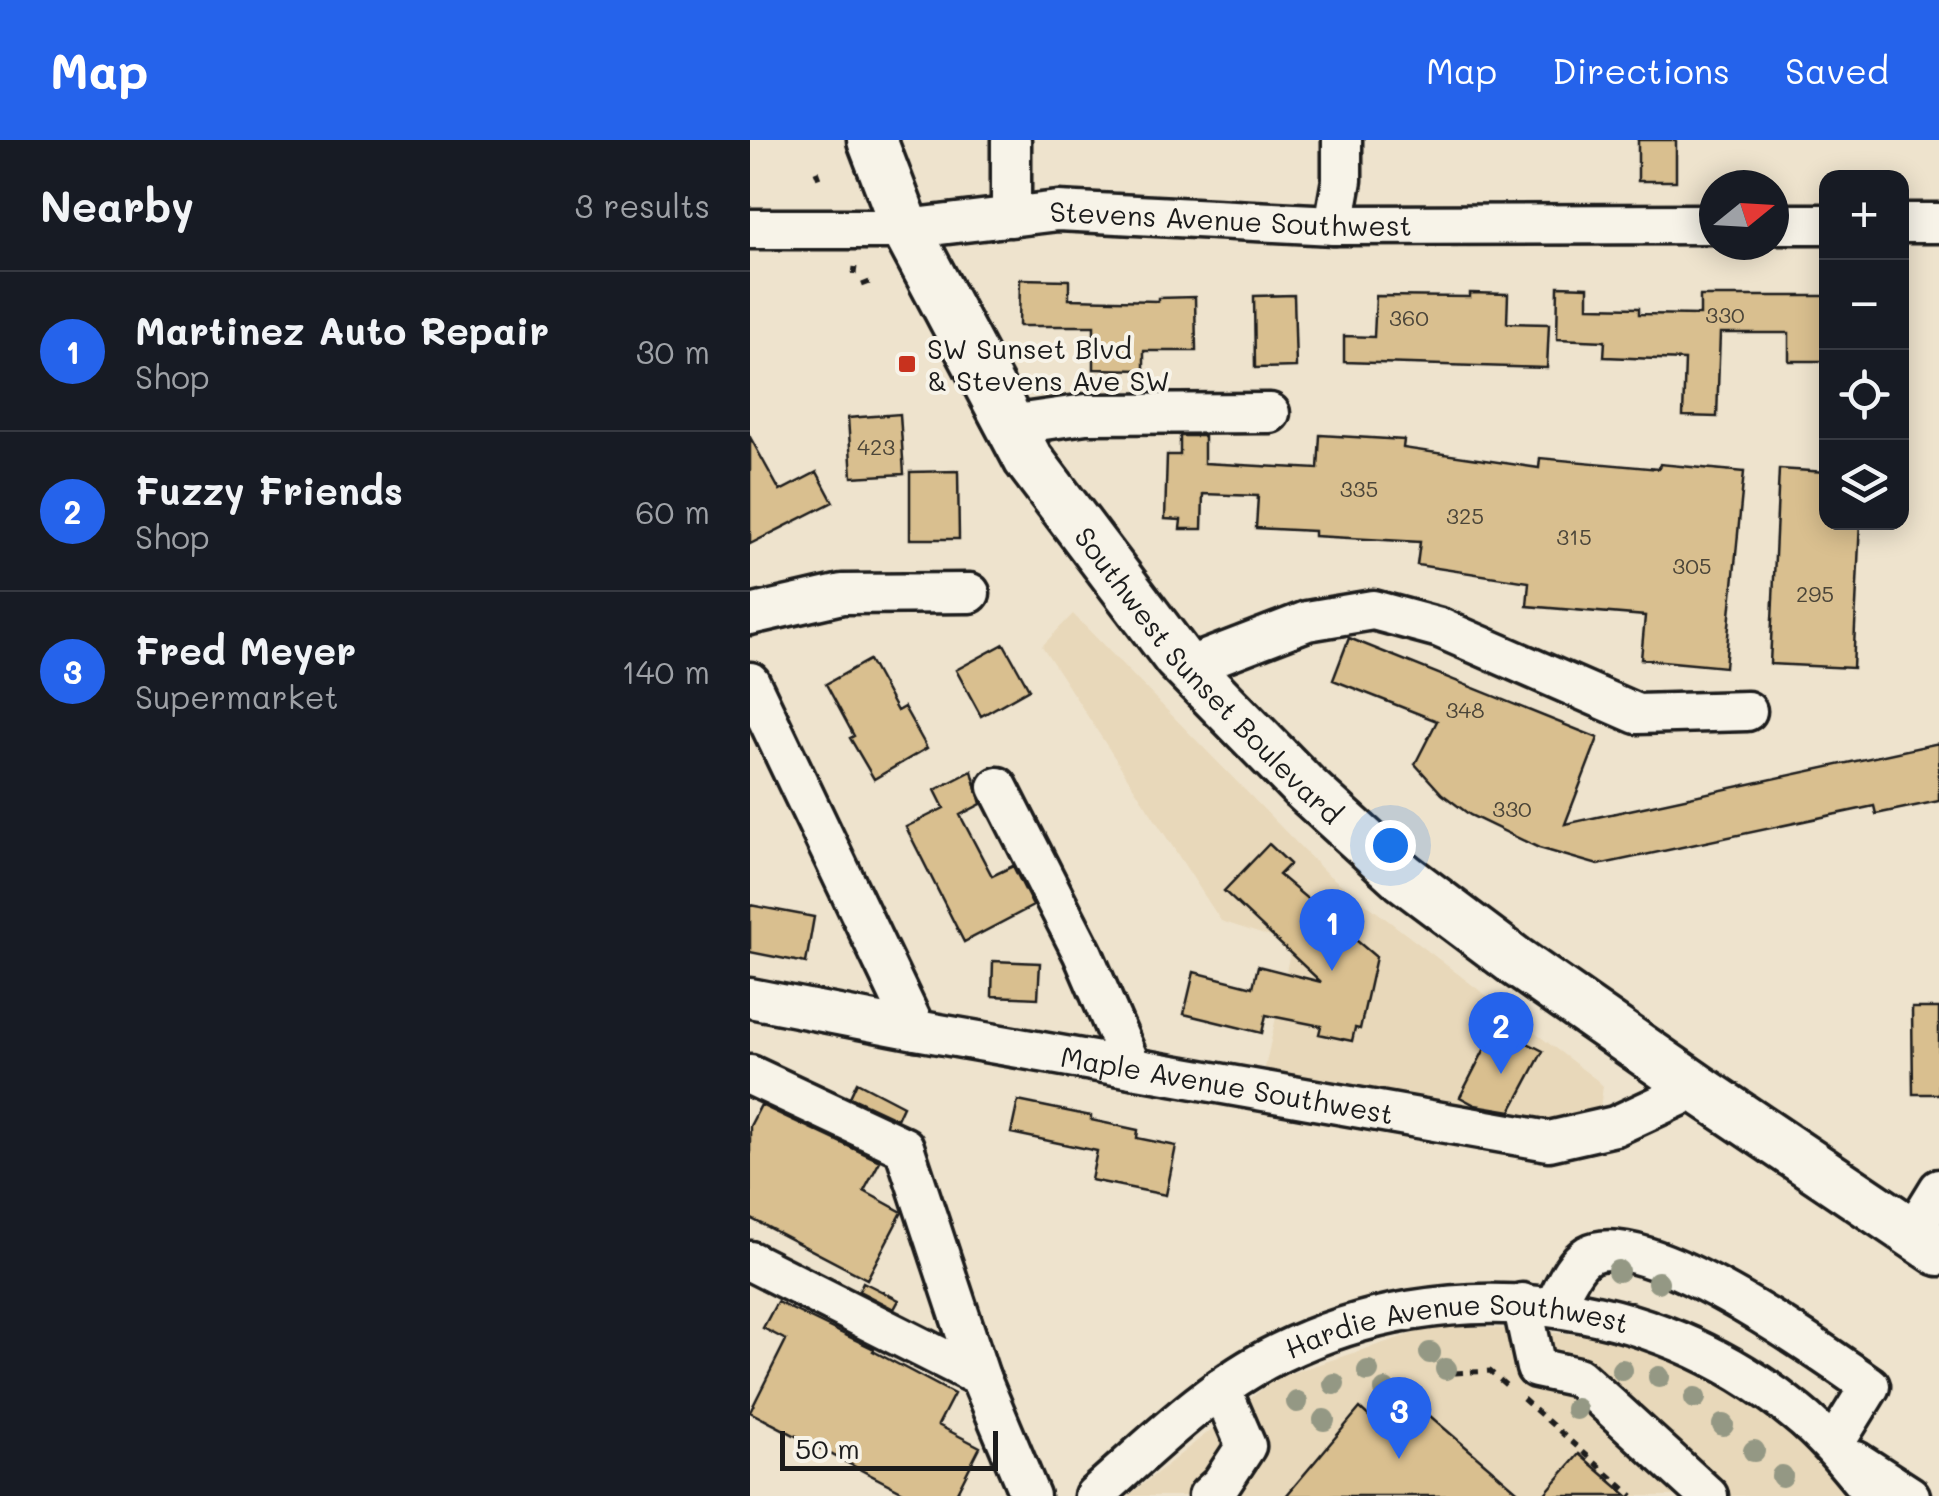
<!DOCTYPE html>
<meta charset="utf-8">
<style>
body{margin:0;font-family:Mali,sans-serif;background:#242831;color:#f1f3f6}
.controls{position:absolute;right:30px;top:30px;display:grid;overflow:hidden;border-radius:20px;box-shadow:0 5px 25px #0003}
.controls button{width:90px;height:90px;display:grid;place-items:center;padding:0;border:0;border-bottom:2px solid #363941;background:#171b24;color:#f1f3f6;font:50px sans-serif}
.compass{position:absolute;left:949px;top:30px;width:90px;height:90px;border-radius:50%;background:#171b24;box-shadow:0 5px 25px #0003;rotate:72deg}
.scale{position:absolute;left:30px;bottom:25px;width:218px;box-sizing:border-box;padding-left:10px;border:5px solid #1c1c1c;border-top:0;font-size:28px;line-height:35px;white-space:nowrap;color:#1c1c1c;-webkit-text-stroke:8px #f7f3e8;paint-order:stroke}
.you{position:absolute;left:640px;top:705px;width:35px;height:35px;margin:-25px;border:8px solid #fff;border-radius:50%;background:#1a73e8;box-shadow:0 0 0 15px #1a73e833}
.badge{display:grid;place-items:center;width:65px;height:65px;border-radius:50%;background:#2563eb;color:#fff;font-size:32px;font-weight:700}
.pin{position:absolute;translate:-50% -82px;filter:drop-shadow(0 2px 5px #0008)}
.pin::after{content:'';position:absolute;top:52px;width:35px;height:30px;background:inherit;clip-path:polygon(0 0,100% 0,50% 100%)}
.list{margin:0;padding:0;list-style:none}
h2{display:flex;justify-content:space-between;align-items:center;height:130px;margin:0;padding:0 40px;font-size:42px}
h2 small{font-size:32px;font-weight:400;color:#9ea1a6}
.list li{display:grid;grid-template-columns:65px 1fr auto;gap:30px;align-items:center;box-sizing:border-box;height:160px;padding:0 40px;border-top:2px solid #363941}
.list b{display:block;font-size:38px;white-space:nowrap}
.list p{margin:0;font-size:32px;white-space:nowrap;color:#9ea1a6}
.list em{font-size:32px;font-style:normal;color:#9ea1a6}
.icon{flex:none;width:55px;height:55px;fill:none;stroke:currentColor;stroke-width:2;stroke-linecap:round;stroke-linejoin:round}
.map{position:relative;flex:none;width:1189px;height:1356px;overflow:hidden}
header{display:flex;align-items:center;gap:60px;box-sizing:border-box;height:140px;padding:0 50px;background:#2563eb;color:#fff}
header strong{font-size:48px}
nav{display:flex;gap:55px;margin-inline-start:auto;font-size:35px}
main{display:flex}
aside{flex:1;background:#171b24}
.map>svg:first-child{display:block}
.built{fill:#e8d8ba}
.building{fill:#d9bf8f;stroke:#1c1c1c;stroke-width:2.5}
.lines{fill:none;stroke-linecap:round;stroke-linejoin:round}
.minor-casing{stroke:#1c1c1c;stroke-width:45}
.major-casing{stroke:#1c1c1c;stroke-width:55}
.path{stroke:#1c1c1c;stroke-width:5;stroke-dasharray:8 8;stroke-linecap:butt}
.minor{stroke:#f7f3e8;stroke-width:38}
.major{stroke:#f7f3e8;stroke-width:48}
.tree{fill:#949884}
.poi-dot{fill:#c8321e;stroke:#f7f3e8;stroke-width:4}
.labels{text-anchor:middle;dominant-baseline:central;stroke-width:8;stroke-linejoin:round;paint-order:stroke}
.number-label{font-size:22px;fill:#4b4539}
.street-label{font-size:28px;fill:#1c1c1c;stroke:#f7f3e8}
.poi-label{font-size:28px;fill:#1c1c1c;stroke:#f7f3e8;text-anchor:start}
</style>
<header>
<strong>Map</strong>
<nav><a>Map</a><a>Directions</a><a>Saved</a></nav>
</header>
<main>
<aside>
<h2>Nearby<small>3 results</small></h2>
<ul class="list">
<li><span class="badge">1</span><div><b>Martinez Auto Repair</b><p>Shop</p></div><em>30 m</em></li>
<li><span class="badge">2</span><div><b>Fuzzy Friends</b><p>Shop</p></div><em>60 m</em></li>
<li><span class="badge">3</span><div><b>Fred Meyer</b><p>Supermarket</p></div><em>140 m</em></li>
</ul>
</aside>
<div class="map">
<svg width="1189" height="1356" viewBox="0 0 1189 1356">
<rect width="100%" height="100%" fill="#eee3cd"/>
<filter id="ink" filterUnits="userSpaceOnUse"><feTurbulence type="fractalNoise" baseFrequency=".01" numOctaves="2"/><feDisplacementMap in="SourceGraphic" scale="20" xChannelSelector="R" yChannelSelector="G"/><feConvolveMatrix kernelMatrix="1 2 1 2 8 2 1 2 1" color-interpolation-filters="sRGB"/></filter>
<g filter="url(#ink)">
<path class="built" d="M323,474L576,733L848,941L853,946L849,976L821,983L768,984L513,937L542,804L471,781L292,506Z
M692,1184L894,1200L1045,1280L1095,1356H378L526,1238Z"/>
<path class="building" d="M888,0H926V41H888Z
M270,139L319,140V159L408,161V158L445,157L446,211H394V230L344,229V186H269Z
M808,146L838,147V167L889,168V174L950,175V156H1076V221H1039V193H970L967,277L933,276L935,220L854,217L855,201L807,199Z
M720,153L758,154L757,183L799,184L797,228L594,222V196L624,197L626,156L720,157Z
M544,155L546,227L505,228L504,156Z
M150,274L154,334L102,337L98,278Z
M570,295L654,300L653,308L789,328L790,318L909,329L910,324L994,332L975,527L891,519L895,476L777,466L779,442L667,425L670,402L564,396V391L506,388L508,356L453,354L452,389H430L431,380L415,379L417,315H430V296H454V323L568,329Z
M0,297L30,351L67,332L83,362L0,404Z
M1029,329L1076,332V382H1110L1103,528L1020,524Z
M208,331L209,399H160V332Z
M599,498L848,598L815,684L1189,603V661L1126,674L1124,666L848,725L789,708L720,675L692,654L665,624L687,581L583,540Z
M254,504L279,549L231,576L206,530Z
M119,520L147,571L154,567L177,608L124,639L100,598L104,596L76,544Z
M222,631L231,664L210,675L242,736L263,726L283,766L214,802L156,687L194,668L185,650Z
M519,704L540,724L529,735L626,817L610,889L605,888L602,901L569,894L571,886L516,875L512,893L434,874L444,832L503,847L508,826L571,842L474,751Z
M0,765L64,777L56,823L0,812Z
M243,821L290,823L288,858L242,856Z
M1162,868H1189V954H1163Z
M746,887L793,911L761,971L725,965L710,957Z
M107,942L153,966L147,979L100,957Z
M268,961L341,976V980L388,990L387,998L426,1006L416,1055L341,1040L347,1011L261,993Z
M11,965L130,1021L114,1051L152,1072L117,1139L0,1078V986Z
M113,1142L149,1160L144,1169L109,1151Z
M27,1162L124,1209L123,1211L204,1254L188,1285L230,1307L205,1356H161L0,1272L36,1200L13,1188Z
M651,1251L773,1356H536L610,1268L625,1282Z
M829,1314L878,1356H793Z"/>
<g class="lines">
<defs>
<g id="minor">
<path d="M261,77V0"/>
<path d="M1152,83H1189"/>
<path d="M1024,84H1076"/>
<path d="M584,85L592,40V0"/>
<path id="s1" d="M0,89H156L308,71L584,85L964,84"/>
<path d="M259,285L336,274L520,273"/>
<path d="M0,475L92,454L220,453"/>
<path d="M437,527L557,481L623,470L690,488L887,574L997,571"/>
<path d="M0,542L166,890"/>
<path d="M248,647L333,814L382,928"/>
<path id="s2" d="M0,858L166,890L799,1001L865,986L947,948"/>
<path d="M0,935L154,1007L230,1237L0,1121"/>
<path d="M1162,1093L1189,1049"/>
<path d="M772,1163L786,1228L828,1237L958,1356"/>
<path d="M804,1166C813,1150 822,1125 838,1115C892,1084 1073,1213 1120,1246L1083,1306"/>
<path d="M230,1237L280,1356"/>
<path d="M1106,1321L1160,1356"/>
<path id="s3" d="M344,1356C402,1305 459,1247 529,1213C699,1130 901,1153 1047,1273C1077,1297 1100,1327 1124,1356"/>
<path d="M458,1356L471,1344L496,1306L471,1248"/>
</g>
<g id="major">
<path id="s4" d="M122,0L156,89L278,319L428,518L554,647L653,737L765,821L947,948L1189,1111"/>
</g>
</defs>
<use href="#minor" class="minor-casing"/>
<use href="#major" class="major-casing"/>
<path class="path" d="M66,31L69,39
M104,134L105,127
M112,145L125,140
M705,1233L740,1231L757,1246
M773,1259L883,1356"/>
<use href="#minor" class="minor"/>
<use href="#major" class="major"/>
</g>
<g class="tree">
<circle cx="868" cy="1131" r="11"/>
<circle cx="908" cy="1142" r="11"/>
<circle cx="680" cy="1213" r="11"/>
<circle cx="696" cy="1229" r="11"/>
<circle cx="872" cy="1230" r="11"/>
<circle cx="618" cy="1231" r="11"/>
<circle cx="909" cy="1237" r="11"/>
<circle cx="584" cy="1244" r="11"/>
<circle cx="635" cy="1250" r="11"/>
<circle cx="945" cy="1258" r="11"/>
<circle cx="547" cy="1262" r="11"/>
<circle cx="826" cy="1269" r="11"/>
<circle cx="574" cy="1280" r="11"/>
<circle cx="973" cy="1285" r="11"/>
<circle cx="1004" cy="1311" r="11"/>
<circle cx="1032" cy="1336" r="11"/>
</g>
</g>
<rect class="poi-dot" x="147" y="214" width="20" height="20" rx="5"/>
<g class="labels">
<g class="number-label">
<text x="975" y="174">330</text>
<text x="659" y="177">360</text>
<text x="126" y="306">423</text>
<text x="609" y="348">335</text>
<text x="715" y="375">325</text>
<text x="824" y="396">315</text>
<text x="942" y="425">305</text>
<text x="1065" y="453">295</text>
<text x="715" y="569">348</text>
<text x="762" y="668">330</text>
</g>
<g class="street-label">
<text stroke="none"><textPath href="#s1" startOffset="482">Stevens Avenue Southwest</textPath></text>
<text stroke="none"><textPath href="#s4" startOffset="638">Southwest Sunset Boulevard</textPath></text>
<text stroke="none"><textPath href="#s2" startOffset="485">Maple Avenue Southwest</textPath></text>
<text stroke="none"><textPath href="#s3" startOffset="418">Hardie Avenue Southwest</textPath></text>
</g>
<g class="poi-label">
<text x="177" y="208">SW Sunset Blvd<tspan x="177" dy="32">&amp; Stevens Ave SW</tspan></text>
</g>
</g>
</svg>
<div class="controls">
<button>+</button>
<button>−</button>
<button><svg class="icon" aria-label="locate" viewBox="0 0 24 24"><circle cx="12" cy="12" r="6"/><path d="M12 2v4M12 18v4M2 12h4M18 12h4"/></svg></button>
<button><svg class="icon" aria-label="layers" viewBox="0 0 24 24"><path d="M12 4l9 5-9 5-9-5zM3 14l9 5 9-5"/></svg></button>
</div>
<svg class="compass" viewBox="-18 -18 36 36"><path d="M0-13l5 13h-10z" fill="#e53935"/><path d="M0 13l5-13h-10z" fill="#9ea1a6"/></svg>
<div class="scale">50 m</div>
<div class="you"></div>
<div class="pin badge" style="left:582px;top:831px">1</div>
<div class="pin badge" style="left:751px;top:934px">2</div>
<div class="pin badge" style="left:649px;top:1319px">3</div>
</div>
</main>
